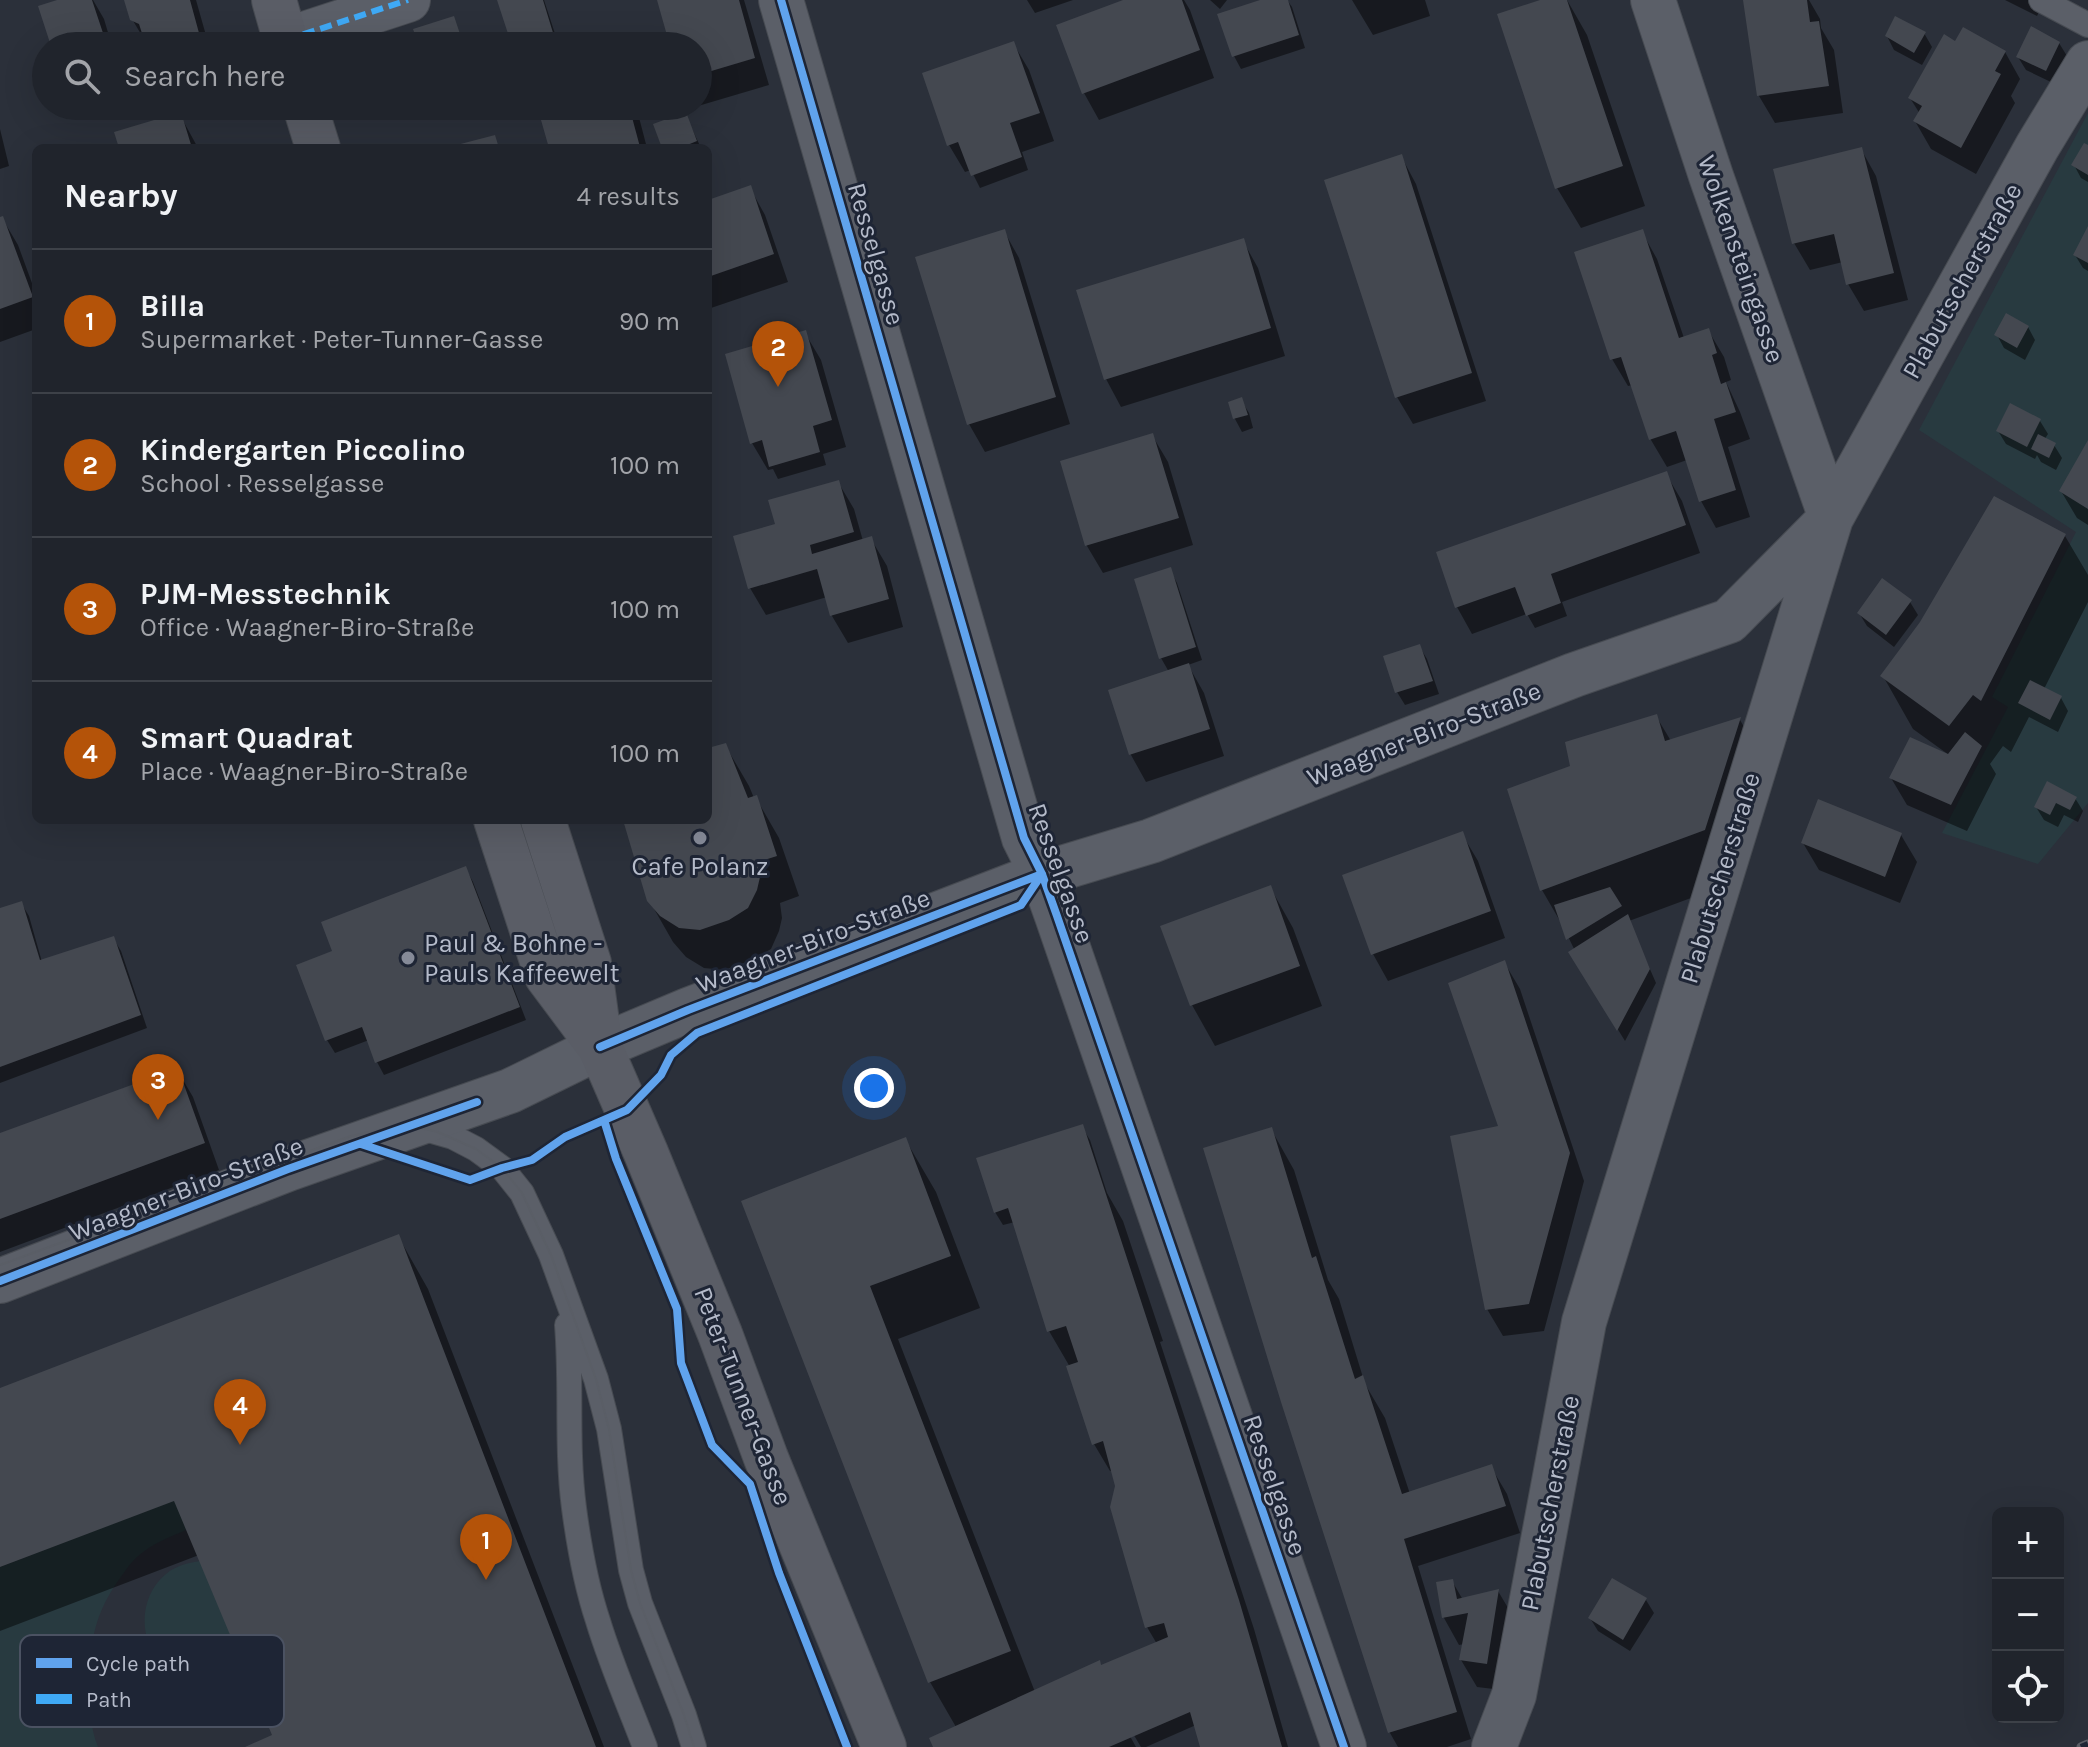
<!DOCTYPE html>
<meta charset="utf-8">
<style>
body{margin:0;font-family:Karla,sans-serif;background:#2d3038;color:#f1f3f6}
.controls{position:absolute;right:24px;bottom:24px;display:grid;overflow:hidden;border-radius:12px;box-shadow:0 8px 32px #0002}
.controls button{width:72px;height:72px;display:grid;place-items:center;padding:0;border:0;border-bottom:2px solid #3d4148;background:#20242c;color:#f1f3f6;font:40px sans-serif}
.you{position:absolute;left:874px;top:1088px;width:28px;height:28px;margin:-20px;border:6px solid #fff;border-radius:50%;background:#1a73e8;box-shadow:0 0 0 12px #1a73e833}
.badge{display:grid;place-items:center;width:52px;height:52px;border-radius:50%;background:#b45309;color:#fff;font-size:26px;font-weight:700}
.pin{position:absolute;translate:-50% -66px;filter:drop-shadow(0 2px 4px #0008)}
.pin::after{content:'';position:absolute;top:42px;width:28px;height:24px;background:inherit;clip-path:polygon(0 0,100% 0,50% 100%)}
.list{margin:0;padding:0;list-style:none}
h2{display:flex;justify-content:space-between;align-items:center;height:104px;margin:0;padding:0 32px;font-size:34px}
h2 small{font-size:26px;font-weight:400;color:#a2a4a9}
.list li{display:grid;grid-template-columns:52px 1fr auto;gap:24px;align-items:center;box-sizing:border-box;height:144px;padding:0 32px;border-top:2px solid #3d4148}
.list b{display:block;font-size:30px;white-space:nowrap}
.list p{margin:0;font-size:26px;white-space:nowrap;color:#a2a4a9}
.list em{font-size:26px;font-style:normal;color:#a2a4a9}
.icon{flex:none;width:44px;height:44px;fill:none;stroke:currentColor;stroke-width:2;stroke-linecap:round;stroke-linejoin:round}
.map{position:relative;flex:none;width:2088px;height:1747px;overflow:hidden}
.search{position:absolute;background:#20242c;box-shadow:0 8px 32px #0002;left:32px;top:32px;width:680px;height:88px;display:flex;align-items:center;gap:20px;box-sizing:border-box;padding:0 28px;border-radius:44px;color:#a2a4a9;font-size:30px}
.panel{position:absolute;background:#20242c;box-shadow:0 8px 32px #0002;left:32px;top:144px;width:680px;height:680px;border-radius:12px}
.map>svg:first-child{display:block}
.green{fill:#283a40}
.shadow{fill:#0007}
.building{fill:#444850}
.lines{fill:none;stroke-linecap:round;stroke-linejoin:round}
.service-casing{stroke:#474b52;stroke-width:26}
.minor-casing{stroke:#474b52;stroke-width:46}
.tertiary-casing{stroke:#474b52;stroke-width:46}
.secondary-casing{stroke:#474b52;stroke-width:46}
.service{stroke:#5b5f68;stroke-width:24}
.minor{stroke:#5b5f68;stroke-width:44}
.tertiary{stroke:#5b5f68;stroke-width:44}
.secondary{stroke:#5a5d66;stroke-width:44}
.tram{stroke:#5a5e66;stroke-width:2}
.rail-casing{stroke:#5a5e66;stroke-width:9}
.rail{stroke:#1e2535;stroke-width:6;stroke-dasharray:18;stroke-linecap:butt}
.quiet{stroke:#3fa9f5;stroke-width:6;stroke-dasharray:12 6;stroke-linecap:butt}
.cycleway-casing{stroke:#1e2535;stroke-width:13}
.cycleway{stroke:#60a3ed;stroke-width:8}
.poi-dot{fill:#858a98;stroke:#1e2535;stroke-width:3}
.labels{text-anchor:middle;dominant-baseline:central;stroke-width:6;stroke-linejoin:round;paint-order:stroke}
.street-label{font-size:26px;fill:#b5bbca;stroke:#1e2535}
.poi-label{font-size:26px;fill:#b5bbca;stroke:#1e2535}
.key{fill:#1e2535;stroke:#4b5262;stroke-width:2}
.key-label{font-size:22px;fill:#b5bbca}
</style>
<div class="map">
<svg width="2088" height="1747" viewBox="0 0 2088 1747">
<rect width="100%" height="100%" fill="#2b303a"/>
<path class="green" d="M2088,113V803L2038,864L1942,833L2008,707L1992,697L2076,532L1919,430Z
M281,1459L186,1530C170,1537 151,1544 137,1557C130,1563 124,1573 118,1581C94,1615 89,1646 90,1686C90,1707 90,1728 98,1747H0V1567Z
M207,1560L258,1666C250,1672 242,1679 232,1683C222,1687 212,1687 202,1686C148,1682 124,1609 166,1574C178,1564 192,1562 207,1560Z"/>
<path class="shadow" d="M63,0H93L104,19L112,46H53Z
M126,0H196L209,46H148L132,19Z
M499,0H544L559,46H514Z
M660,0H744L769,85L698,106V46H673Z
M1027,0H1073L1035,13Z
M1129,0H1184L1190,10L1214,78L1099,120L1084,93Z
M1210,0H1227L1220,9Z
M1267,0H1287L1292,7L1305,48L1241,69L1234,56L1220,16Z
M1352,0H1425L1430,16L1373,35Z
M1546,0H1567L1587,35L1645,206L1581,228L1557,188Z
M1745,0H1809L1820,19L1821,28L1834,50L1843,113L1775,123L1759,96Z
M2005,0H2045L2037,16Z
M1924,33L1932,47L1922,65L1894,50L1887,36Z
M1013,43L1029,70L1054,141L1022,152L1028,170L980,188L971,170L965,172L949,145Z
M2059,43L2067,56L2053,83L2026,70L2018,57Z
M1956,44L2005,52L2020,79L2011,96L2015,103L1976,174L1931,149L1915,121L1920,114L1910,98Z
M539,106H636L647,148H551Z
M685,114L701,148H664Z
M180,115L198,148H121Z
M0,129L9,166L0,169Z
M2088,147V182L2081,178L2074,165Z
M1861,149L1876,176L1908,300L1864,311L1848,284L1843,262L1810,270L1794,243Z
M1401,156L1416,184L1486,401L1413,424L1397,397Z
M750,188L765,215L788,282L711,308L708,303V202Z
M2,218L18,245L36,294V329L0,342V219Z
M1004,231L1019,258L1070,424L985,452L969,424L917,258Z
M1642,232L1657,259L1684,338L1708,330L1724,357L1731,380L1726,382L1740,412L1750,439L1728,447L1750,517L1716,528L1701,501L1687,460L1667,467L1651,440L1633,385L1628,386L1612,359Z
M2088,232V271L2083,268L2075,255Z
M1243,241L1258,268L1285,356L1121,407L1106,379Z
M2028,327L2035,340L2025,360L2004,348L1997,335Z
M805,333L821,360L846,447L823,454L826,465L778,479L773,469L768,470L752,443L727,355Z
M1241,400L1249,413L1253,428L1242,432L1235,419L1230,403Z
M2040,421L2048,434L2044,440L2054,445L2062,458L2056,470L2041,462L2037,455L2035,459L2006,444L1998,431Z
M1152,435L1168,462L1193,545L1103,573L1087,546L1062,463Z
M2088,444V525L2077,518L2061,491Z
M1666,474L1682,501L1700,553L1562,602L1567,616L1535,628L1527,614L1472,634L1457,607Z
M838,482L854,509L863,541L871,539L887,566L903,627L848,643L832,616L827,597L766,615L750,588L777,525Z
M2065,536L2088,575V602L2044,689L2061,698L2068,711L2058,732L2029,717L2011,752L2003,746L1990,764L1996,774L1967,831L1907,805L1891,778L1949,755L1913,729L1883,676Z
M1170,570L1177,583L1202,660L1188,665L1204,693L1224,756L1146,782L1131,755L1110,691L1169,672L1161,658Z
M1910,602L1918,615L1894,647L1867,626L1859,613Z
M1419,646L1427,659L1439,694L1405,705L1397,692L1386,657Z
M1656,716L1671,741L1740,720L1770,771L1734,882L1629,921L1656,983L1625,1041L1579,966L1575,951L1564,928L1542,890L1572,768Z
M725,745L749,786L754,798H756L779,838L799,896L780,903L782,918L779,931L771,949L752,960L724,970L704,968L686,957L673,942L649,900L625,820H708V750Z
M2075,798L2083,811L2078,822L2064,815L2058,827L2044,820L2036,807Z
M1462,834L1478,861L1505,938L1388,981L1373,954Z
M1901,835L1917,862L1900,903L1819,870L1803,843Z
M466,869L473,882L526,1020L384,1075L377,1062L369,1040L335,1053L327,1040L298,966L335,952Z
M1270,887L1293,928L1322,1006L1215,1046L1192,1005L1162,927Z
M21,903L29,916L42,962L113,938L121,951L147,1028L0,1083V910Z
M1504,962L1520,989L1584,1181L1544,1331L1503,1336L1487,1309L1501,1127Z
M177,1070L193,1097L219,1170L0,1252V1135Z
M1082,1127L1090,1140L1107,1193L1123,1221L1163,1341L1160,1342L1254,1629L1288,1747H1203L1196,1725L1146,1747H1141L1129,1727L1126,1729L1136,1747H935L956,1727L930,1682L744,1202L905,1139L936,1192L980,1308L898,1339L1035,1692L1157,1644L1147,1627L1113,1470L1110,1471L1094,1444L1070,1367L1049,1331L1015,1222L1003,1225L995,1212Z
M1271,1129L1294,1170L1328,1280L1339,1299L1365,1384L1385,1418L1410,1494L1491,1467L1507,1494L1520,1533L1418,1566L1471,1739L1447,1747H1398L1390,1733L1323,1520Z
M398,1236L428,1289L604,1747H250L275,1736L199,1555L0,1631V1389Z
M1452,1581L1463,1600L1498,1591L1514,1618L1502,1690L1477,1687L1461,1660L1464,1644L1459,1645L1444,1618L1439,1584Z
M1646,1600L1654,1613L1630,1651L1598,1631L1590,1618Z"/>
<path class="building" d="M57,0H92L106,42L93,46H51L38,6Z
M124,0H190L202,44L194,46H146L139,24L130,20Z
M497,0H543L554,36L522,46H512Z
M657,0H739L755,58L698,75V46H670Z
M1123,0H1182L1200,50L1082,94L1056,25Z
M1260,0H1288L1299,35L1232,57L1217,14Z
M1540,0H1567L1623,166L1555,189L1497,14Z
M1743,0H1807L1810,22L1819,21L1829,86L1757,96Z
M454,16L464,46H419L413,29Z
M1895,16L1926,32L1914,53L1885,36Z
M2031,26L2060,42L2046,71L2016,57Z
M1963,27L2006,51L1995,71L2001,74L1961,148L1913,121L1922,106L1908,98L1944,34L1955,41Z
M1014,41L1040,113L1010,123L1022,157L971,176L958,142L947,146L922,73Z
M537,106H629L640,147L549,148Z
M181,112L192,148H119L114,132Z
M686,112L697,141L680,148H662L653,124Z
M495,135L499,148H449V147Z
M2084,143L2088,145V175L2071,165Z
M1862,147L1894,273L1846,285L1834,234L1792,244L1773,169Z
M1402,154L1472,373L1395,398L1324,180Z
M751,185L774,254L708,277V200Z
M3,216L33,297L0,309V217Z
M2088,226V263L2073,255Z
M1005,229L1056,397L967,425L915,257Z
M1643,229L1679,338L1709,328L1717,353L1712,355L1721,384L1726,382L1736,412L1714,419L1736,490L1699,502L1676,431L1649,440L1621,357L1610,360L1574,252Z
M1244,238L1271,328L1104,380L1076,290Z
M2006,313L2029,326L2017,348L1994,335Z
M806,330L832,420L813,426L820,452L769,467L762,440L750,444L725,354Z
M1242,397L1248,415L1233,419L1228,402Z
M2010,403L2041,419L2027,447L1996,431Z
M1153,433L1179,518L1085,546L1060,461Z
M2038,434L2056,443L2049,458L2031,449Z
M2088,440V509L2059,491Z
M1667,471L1686,525L1551,574L1561,603L1526,616L1515,587L1455,608L1436,552Z
M839,480L854,532L810,545L812,554L872,536L889,599L830,616L817,569L748,589L733,536L775,524L768,500Z
M1994,496L2066,534L1981,701L1973,695L1949,726L1880,676L1920,622Z
M1171,567L1196,647L1159,659L1134,579Z
M1882,578L1912,600L1886,635L1857,613Z
M1420,644L1433,681L1395,693L1383,656Z
M1189,663L1210,729L1129,755L1108,690Z
M2030,680L2062,696L2050,720L2018,703Z
M1657,714L1665,741L1741,717L1705,830L1540,891L1507,789L1570,766L1565,742Z
M1965,732L1982,746L1951,805L1889,778L1910,737L1948,754Z
M726,743L748,798L757,795L777,856L758,862L760,877L757,890L748,908L729,920L700,930L679,928L660,916L647,901L623,820H708V748Z
M2047,781L2077,797L2070,810L2056,803L2050,815L2034,807Z
M1818,799L1902,833L1885,877L1801,843Z
M1463,831L1491,911L1371,955L1342,875Z
M466,866L520,1007L375,1063L362,1027L325,1041L296,965L332,951L321,922Z
M1271,885L1300,966L1190,1006L1160,926Z
M1610,887L1622,906L1566,940L1554,905Z
M22,901L40,960L114,936L141,1015L0,1067V908Z
M1628,914L1650,969L1617,1031L1568,952Z
M1505,960L1570,1153L1529,1304L1485,1310L1450,1136L1498,1126L1448,983Z
M178,1068L205,1143L0,1219V1133Z
M1083,1124L1239,1600L1282,1747H1200L1190,1712L1109,1747H933L929,1738L1100,1660L1101,1665L1168,1637L1164,1623L1145,1628L1110,1507L1115,1486L1103,1441L1092,1445L1066,1366L1078,1362L1066,1326L1047,1332L1008,1208L994,1213L976,1158Z
M1272,1127L1312,1258L1316,1256L1355,1379L1363,1375L1402,1494L1492,1464L1506,1506L1404,1539L1457,1712L1388,1733L1281,1402L1203,1148Z
M906,1137L951,1256L870,1286L1011,1651L928,1683L741,1201Z
M399,1234L596,1747H245L272,1735L174,1501L0,1567V1388Z
M1612,1578L1647,1598L1623,1640L1588,1618Z
M1453,1579L1457,1599L1499,1589L1487,1664L1459,1660L1468,1613L1442,1618L1436,1582Z"/>
<g class="lines">
<defs>
<path id="service" d="M2041,0L2088,25
M418,1127L453,1137L476,1149L502,1168L522,1193L551,1255L596,1379L609,1429L631,1570L640,1603L684,1715L694,1747
M567,1325C572,1386 566,1447 574,1508C579,1546 586,1585 598,1621C611,1664 629,1705 645,1747"/>
<path id="minor" d="M781,0L1024,838L1042,874L1057,916L1344,1747
M286,40L408,0
M600,1047L688,1010L1042,874L1151,841L1574,675L1729,621L1831,518L1711,176L1653,0
M1494,1747L1514,1695L1584,1322L1831,518L2037,147L2088,63"/>
<path id="tertiary" d="M0,1281L288,1169L510,1091L600,1047"/>
<path id="secondary" d="M274,0L287,46
M305,106L318,148
M496,820L547,976L600,1047L646,1153L720,1334L766,1458L884,1747
M543,820L589,963L600,1044"/>
</defs>
<use href="#service" class="service-casing"/>
<use href="#minor" class="minor-casing"/>
<use href="#tertiary" class="tertiary-casing"/>
<use href="#secondary" class="secondary-casing"/>
<use href="#service" class="service"/>
<use href="#minor" class="minor"/>
<use href="#tertiary" class="tertiary"/>
<use href="#secondary" class="secondary"/>
<path class="tram" d="M0,1265L351,1136L397,1126H412L438,1132L476,1149L502,1168L522,1193L551,1255L596,1379L609,1429L631,1570L640,1603L684,1715L694,1747"/>
<defs>
<path id="rail" d="M2081,1747L2088,1744"/>
</defs>
<use href="#rail" class="rail-casing"/>
<use href="#rail" class="rail"/>
<path class="quiet" d="M286,40L408,0"/>
<defs>
<path id="cycleway" d="M781,0L1024,838L1042,874L1057,916L1344,1747
M600,1047L688,1010L1042,874
M604,1120L616,1159L677,1309L681,1363L712,1445L750,1484L779,1573L847,1747
M361,1144L470,1180L502,1168L532,1160L565,1137L627,1110L661,1075L671,1055L697,1033L1021,905L1042,874
M0,1281L288,1169L477,1102"/>
</defs>
<use href="#cycleway" class="cycleway-casing"/>
<use href="#cycleway" class="cycleway"/>
</g>
<g class="poi-dot">
<circle cx="700" cy="838" r="8"/>
<circle cx="408" cy="958" r="8"/>
</g>
<g class="labels">
<g class="street-label">
<text transform="translate(876 254) rotate(74)">Resselgasse</text>
<text transform="translate(1741 259) rotate(71)">Wolkensteingasse</text>
<text transform="translate(1962 281) rotate(-61)">Plabutscherstraße</text>
<text transform="translate(1424 734) rotate(-21)">Waagner-Biro-Straße</text>
<text transform="translate(1061 873) rotate(70)">Resselgasse</text>
<text transform="translate(1720 878) rotate(-73)">Plabutscherstraße</text>
<text transform="translate(813 941) rotate(-21)">Waagner-Biro-Straße</text>
<text transform="translate(186 1189) rotate(-21)">Waagner-Biro-Straße</text>
<text transform="translate(743 1396) rotate(69)">Peter-Tunner-Gasse</text>
<text transform="translate(1275 1485) rotate(71)">Resselgasse</text>
<text transform="translate(1550 1503) rotate(-79)">Plabutscherstraße</text>
</g>
<g class="poi-label">
<text x="700" y="866">Cafe Polanz</text>
<text x="424" y="943" text-anchor="start">Paul &amp; Bohne -<tspan x="424" dy="30">Pauls Kaffeewelt</tspan></text>
</g>
</g>
<rect x="20" y="1635" width="264" height="92" rx="12" class="key"/>
<rect x="36" y="1658" width="36" height="10" fill="#60a3ed"/>
<rect x="36" y="1694" width="36" height="10" fill="#3fa9f5"/>
<g class="key-label">
<text x="86" y="1671">Cycle path</text>
<text x="86" y="1707">Path</text>
</g>
</svg>
<div class="controls">
<button>+</button>
<button>−</button>
<button><svg class="icon" aria-label="locate" viewBox="0 0 24 24"><circle cx="12" cy="12" r="6"/><path d="M12 2v4M12 18v4M2 12h4M18 12h4"/></svg></button>
</div>
<div class="you"></div>
<div class="pin badge" style="left:486px;top:1580px">1</div>
<div class="pin badge" style="left:778px;top:387px">2</div>
<div class="pin badge" style="left:158px;top:1120px">3</div>
<div class="pin badge" style="left:240px;top:1445px">4</div>
<div class="search"><svg class="icon" aria-label="search" viewBox="0 0 24 24"><circle cx="10" cy="10" r="6"/><path d="M15 15l6 6"/></svg>Search here</div>
<section class="panel">
<h2>Nearby<small>4 results</small></h2>
<ul class="list">
<li><span class="badge">1</span><div><b>Billa</b><p>Supermarket · Peter-Tunner-Gasse</p></div><em>90 m</em></li>
<li><span class="badge">2</span><div><b>Kindergarten Piccolino</b><p>School · Resselgasse</p></div><em>100 m</em></li>
<li><span class="badge">3</span><div><b>PJM-Messtechnik</b><p>Office · Waagner-Biro-Straße</p></div><em>100 m</em></li>
<li><span class="badge">4</span><div><b>Smart Quadrat</b><p>Place · Waagner-Biro-Straße</p></div><em>100 m</em></li>
</ul>
</section>
</div>
